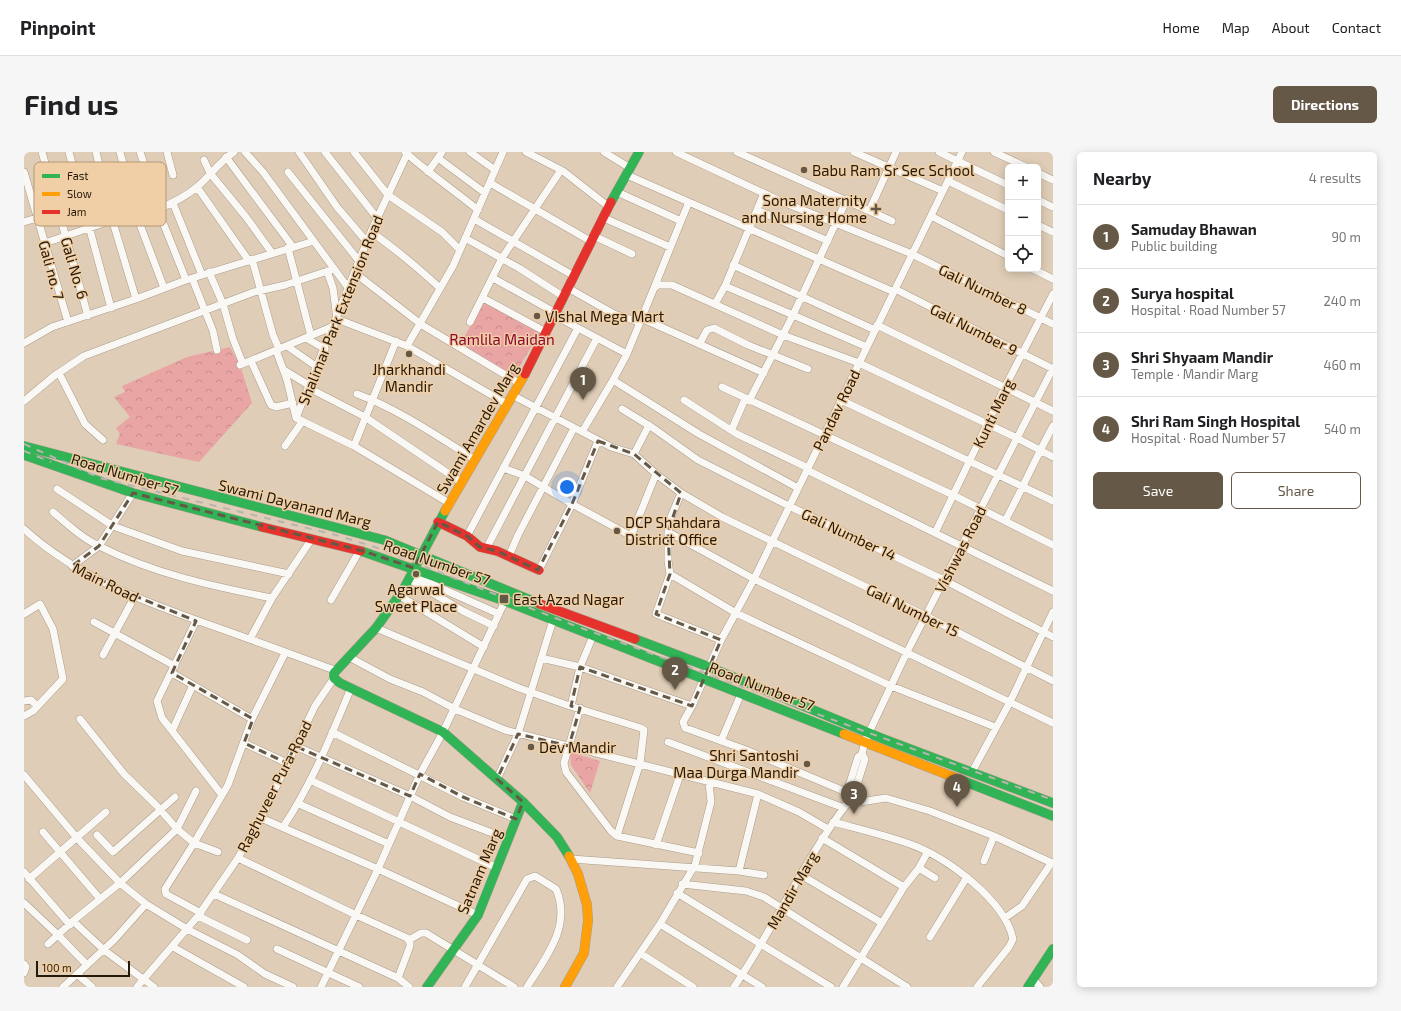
<!DOCTYPE html>
<meta charset="utf-8">
<style>
body{margin:0;font-family:"Exo 2",sans-serif;background:#f6f6f6;color:#202124}
.controls{position:absolute;right:12px;top:12px;display:grid;overflow:hidden;border-radius:6px;box-shadow:0 2px 10px #0003}
.controls button{width:36px;height:36px;display:grid;place-items:center;padding:0;border:0;border-bottom:1px solid #e0e0e0;background:#fff;color:#202124;font:20px sans-serif}
.scale{position:absolute;left:12px;bottom:10px;width:94px;box-sizing:border-box;padding-left:4px;border:2px solid #251909;border-top:0;font-size:11px;line-height:14px;white-space:nowrap;color:#251909;-webkit-text-stroke:3px #f0cfa6;paint-order:stroke}
.you{position:absolute;left:543px;top:335px;width:14px;height:14px;margin:-10px;border:3px solid #fff;border-radius:50%;background:#1a73e8;box-shadow:0 0 0 6px #1a73e833}
.badge{display:grid;place-items:center;width:26px;height:26px;border-radius:50%;background:#665846;color:#fff;font-size:13px;font-weight:700}
.pin{position:absolute;translate:-50% -33px;filter:drop-shadow(0 1px 2px #0008)}
.pin::after{content:'';position:absolute;top:21px;width:14px;height:12px;background:inherit;clip-path:polygon(0 0,100% 0,50% 100%)}
.list{margin:0;padding:0;list-style:none}
h2{display:flex;justify-content:space-between;align-items:center;height:52px;margin:0;padding:0 16px;font-size:17px}
h2 small{font-size:13px;font-weight:400;color:#757577}
.list li{display:grid;grid-template-columns:26px 1fr auto;gap:12px;align-items:center;box-sizing:border-box;height:64px;padding:0 16px;border-top:1px solid #e0e0e0}
.list b{display:block;font-size:15px;white-space:nowrap}
.list p{margin:0;font-size:13px;white-space:nowrap;color:#757577}
.list em{font-size:13px;font-style:normal;color:#757577}
.actions{display:flex;gap:8px;padding:12px 16px}
.actions a{flex:1;padding:9px 0;border:1px solid #665846;border-radius:6px;text-align:center;font-size:14px;color:#665846}
.actions .main{background:#665846;color:#fff}
.icon{flex:none;width:22px;height:22px;fill:none;stroke:currentColor;stroke-width:2;stroke-linecap:round;stroke-linejoin:round}
.map{position:relative;flex:none;width:1029px;height:835px;overflow:hidden;border-radius:6px}
header{display:flex;align-items:center;gap:24px;box-sizing:border-box;height:56px;padding:0 20px;background:#fff;border-bottom:1px solid #e0e0e0}
header strong{font-size:19px}
nav{display:flex;gap:22px;margin-inline-start:auto;font-size:14px}
.intro{display:flex;align-items:center;justify-content:space-between;box-sizing:border-box;height:96px;padding:0 24px}
h1{margin:0;font-size:28px}
.button{padding:10px 18px;border-radius:6px;background:#665846;color:#fff;font-size:14px;font-weight:700}
main{display:flex;gap:24px;padding:0 24px}
aside{flex:1;background:#fff;border-radius:6px;box-shadow:0 2px 10px #0003}
.map>svg:first-child{display:block}
.park{fill:url(#park-crowns)}
.lines{fill:none;stroke-linecap:round;stroke-linejoin:round}
.street-casing{stroke:#aa9c8a;stroke-width:8}
.fast-casing{stroke:#aa9c8a;stroke-width:10}
.slow-casing{stroke:#aa9c8a;stroke-width:10}
.jam-casing{stroke:#aa9c8a;stroke-width:10}
.street{stroke:#faf8f4;stroke-width:7}
.fast{stroke:#30b455;stroke-width:9}
.slow{stroke:#ff9f0a;stroke-width:9}
.jam{stroke:#e5322d;stroke-width:9}
.rail{stroke:#b9b4ae;stroke-width:2;stroke-dasharray:7 7;stroke-linecap:butt}
.marked{fill:none;stroke:#665846;stroke-width:3;stroke-dasharray:8 5;stroke-linejoin:round}
.poi-dot{fill:#665846;stroke:#f0cfa6;stroke-width:1.5}
.labels{text-anchor:middle;dominant-baseline:central;stroke-width:3;stroke-linejoin:round;paint-order:stroke}
.poi-label{font-size:15px;fill:#251909;stroke:#f0cfa6;text-anchor:start}
.street-label{font-size:15px;fill:#251909;stroke:#f0cfa6}
.park-label{font-size:15px;fill:#8b0731;stroke:#f0cfa6}
.key{fill:#f0cfa6;stroke:#b39877;stroke-width:1}
.key-label{font-size:11px;fill:#251909}
</style>
<header>
<strong>Pinpoint</strong>
<nav><a>Home</a><a>Map</a><a>About</a><a>Contact</a></nav>
</header>
<div class="intro"><h1>Find us</h1><a class="button">Directions</a></div>
<main>
<div class="map">
<svg width="1029" height="835" viewBox="0 0 1029 835">
<defs>
<pattern id="park-crowns" width="20" height="18" patternUnits="userSpaceOnUse"><rect width="20" height="18" fill="#e9a5a3"/><path d="M2 6a3 3 0 1 1 6 0M12 15a3 3 0 1 1 6 0" fill="none" stroke="#c88d8b"/></pattern>
</defs>
<rect width="100%" height="100%" fill="#dfcdb7"/>
<path class="park" d="M461,149L516,180L490,224L436,192Z
M206,195L216,213L228,251L175,310L92,292L96,282L92,276L106,265L90,245L101,240L98,234L163,205Z
M546,600L576,609L566,641L547,613Z"/>
<g class="lines">
<defs>
<path id="street" d="M18,0L64,164
M45,0L87,156
M72,0L88,67L112,147
M96,0L115,70L140,136
M116,0L124,24L131,58L140,73L162,128
M143,0L149,23
M221,0L239,20L325,137
M275,0L313,55L343,90
M301,0L353,66
M330,0L364,43L418,80L436,98
M381,0C404,21 430,38 454,58
M384,0L345,84L272,266L330,294L425,351
M446,0L471,18
M502,0L539,19L585,55
M580,0L606,16
M652,0L754,48L888,102L1029,172
M713,0L868,69
M830,0L919,39
M915,0L984,33
M970,0L1002,15
M202,5L269,95
M414,6L461,41
M180,8L186,21L222,65L248,101
M0,20L44,170
M264,20L335,109
M404,20L418,0
M1014,21L1029,28
M603,23L870,140
M924,29L984,58
M466,31L568,90
M173,35L225,109
M593,40L657,69L665,50
M1014,48L1029,55
M149,51L178,123
M846,57L872,0
M131,58C147,52 160,46 173,35C186,24 195,10 210,0
M733,58L804,89
M907,64L984,104
M580,66L646,95
M450,67L550,124
M0,70L13,66
M1014,73L1029,80
M347,80C372,97 394,116 416,136
M570,84L608,102
M441,86L495,116L540,145
M21,91L112,60
M264,96L287,184
M228,107L249,183L255,197
M709,113L851,178
M1009,117L1029,127
M303,119L309,136L313,167L383,194L483,252
M185,120L199,152L209,187L219,212
M331,121L398,173L495,231
M168,126L189,179L193,198
M469,126L532,161L537,167L603,202
M701,134L769,163L823,47
M544,136L590,162L615,170
M630,136L657,69
M871,137L1029,217
M459,146L522,180
M691,152L701,134L740,41
M617,166L740,221
M446,170L478,106L537,18
M853,173L1029,259
M282,186L301,197
M0,191L28,175L112,147L162,128L290,89
M676,191L683,178L690,176L724,193L784,217
M263,194L293,215
M383,194L429,114L479,0
M252,198L263,228L272,266
M227,209L247,253L252,255L269,251
M216,213L310,174
M260,218L286,234
M35,221L61,272L79,288
M589,228L675,282L774,336
M698,235L929,343L1029,393
M285,236L341,265L437,330
M333,242C374,257 413,284 450,307
M488,243L587,295L610,302L632,322L657,341L698,365L902,464L1029,529
M660,248L713,282L784,316
M817,248L1029,349
M0,249L30,224L60,204L230,140L261,133L310,117
M725,249L769,163L843,195
M598,257L629,276L674,308L765,354L920,428L1029,485
M708,277L721,247
M558,280L589,228L603,202L630,136L634,133H648L759,183L835,211L993,286L1029,305
M261,294L278,270
M330,294L372,189
M610,302L625,273
M479,316L501,324L548,352L607,384L632,322
M783,318L1029,439
M33,337L89,374L158,399L265,422
M657,341L647,365L644,380L730,427L1029,571
M29,360C43,372 58,386 75,394C130,422 188,434 248,446
M981,369C998,338 1012,305 1029,274
M0,377C64,435 146,458 225,487C254,497 282,508 311,518
M644,380V409L646,422L632,462L697,488
M911,381L981,235L1029,142
M443,384L554,176
M462,397L573,186
M485,404L494,383L550,276
M48,414L75,394L109,341
M515,418L548,352L574,289
M646,422L712,461L867,534L971,575
M387,423L475,462
M385,427L439,459L470,474
M376,444L460,495
M307,448L336,398
M0,462L16,452L29,477L39,527L9,559L0,564
M172,469L133,549L138,566L198,643
M70,470L151,514
M352,476L495,536L543,553L617,576L620,578L616,611L593,684
M226,487L248,446L287,388
M79,503L111,444
M325,505L366,527L399,540L431,557L481,578L734,642L775,660L804,677
M517,506L556,515L668,554
M148,521L228,567L204,633L170,691L141,737L142,742L177,761
M0,549L7,548L13,554
M547,554L556,515L569,484
M556,556L540,611L542,620L587,679L593,684L675,701
M56,567L100,622L133,654L153,677L170,691L194,700
M228,567L261,501
M148,579L169,533
M308,580L439,645L492,667
M697,589L717,542
M644,590L820,656
M220,591L263,611
M271,594L386,644L426,665L484,687
M948,620L986,550L1029,460
M0,623L53,686L96,731L122,752L163,777L214,803L241,822L269,835
M473,627L494,582L529,468
M286,628L473,716
M827,642L722,598L667,578L661,576L659,570L668,554L697,488L730,427L938,0
M827,642L824,637L834,605L838,602L841,589L883,500L1029,216
M275,652L365,692
M823,652L862,646L906,659L970,684L1028,711
M237,666L354,717L454,763
M809,670C835,677 861,683 886,692C922,705 981,748 989,787L985,795L953,835
M259,675C288,632 307,584 327,536
M19,680L76,747
M73,683L89,700L151,645
M798,686L880,735
M632,693L656,623
M214,706L332,763L383,786L386,791V794L374,826
M547,707L715,719L740,723
M960,709L970,684
M895,716L911,726
M715,719L734,642
M0,720L46,773
M777,723L858,771
M5,727L82,660
M658,732L722,739L740,745L883,835
M653,741L807,835
M190,742L374,826L385,835
M0,751L34,783L63,813
M174,764L223,788
M981,766L998,754L1026,713L1029,711
M49,769L80,798L130,835
M636,772L738,835
M906,785L943,725
M385,788L397,781H402L490,835
M24,792L49,769L96,731L153,677L172,639
M149,795L220,835
M253,797L335,835
M616,801L669,835
M0,812L2,815L0,821
M53,822L68,835
M1009,827L1016,835
M39,835L90,788L122,752
M113,835L174,764L214,706L237,666L291,554L310,526
M297,835L354,717L396,622L419,580L481,449
M441,835L503,727L511,724L532,737C548,774 522,805 503,835
M593,835L636,772L671,713L687,650L685,630
M710,835C750,776 779,710 822,653C826,648 825,643 831,639L841,607L838,602
M819,835L880,735L895,716L903,701"/>
<path id="fast" d="M587,50L615,0
M0,294L360,388L516,452
M0,303L109,341L238,375
M421,359L379,438L352,476L310,521V526L316,531L419,580L499,650L533,685L545,704
M337,399L481,449L820,582
M611,487L685,515L862,588L1029,651
M937,628L1029,664
M403,835L454,763L499,650
M1004,835L1029,797"/>
<path id="slow" d="M421,359L501,222
M820,582L937,628
M541,835L560,801L564,769L563,753L554,722L545,704"/>
<path id="jam" d="M501,222L587,50
M414,370L443,384L456,395L473,399L515,418
M238,375L337,399
M516,452L611,487"/>
</defs>
<use href="#street" class="street-casing"/>
<use href="#fast" class="fast-casing"/>
<use href="#slow" class="slow-casing"/>
<use href="#jam" class="jam-casing"/>
<use href="#street" class="street"/>
<use href="#fast" class="fast"/>
<use href="#slow" class="slow"/>
<use href="#jam" class="jam"/>
<path class="rail" d="M0,292L76,326L312,383L354,396L549,473L1029,648
M0,299L27,310"/>
</g>
<path class="marked" d="M574,289L610,302L657,341L644,380L646,422L632,462L697,488L668,554L556,515L547,554L556,556L545,594L494,582L473,627L499,650L492,667L439,645L396,622L386,644L271,594L263,611L220,591L229,567L148,521L172,469L111,444L48,414L75,394L109,341L339,399L390,416L414,370L443,384L456,395L473,399L514,418L548,352Z"/>
<g class="poi-dot">
<circle cx="780" cy="18" r="4"/>
<path d="M850 51h4v4h4v4h-4v4h-4v-4h-4v-4h4z"/>
<circle cx="513" cy="164" r="4"/>
<circle cx="385" cy="202" r="4"/>
<circle cx="593" cy="379" r="4"/>
<circle cx="392" cy="422" r="4"/>
<rect x="475" y="442" width="10" height="10" rx="2"/>
<circle cx="507" cy="595" r="4"/>
<circle cx="783" cy="612" r="4"/>
</g>
<g class="labels">
<g class="poi-label">
<text x="788" y="18">Babu Ram Sr Sec School</text>
<text x="843" y="48" text-anchor="end">Sona Maternity<tspan x="843" dy="17">and Nursing Home</tspan></text>
<text x="521" y="164">VIshal Mega Mart</text>
<text x="385" y="217" text-anchor="middle">Jharkhandi<tspan x="385" dy="17">Mandir</tspan></text>
<text x="601" y="370">DCP Shahdara<tspan x="601" dy="17">District Office</tspan></text>
<text x="392" y="437" text-anchor="middle">Agarwal<tspan x="392" dy="17">Sweet Place</tspan></text>
<text x="489" y="447">East Azad Nagar</text>
<text x="515" y="595">Dev Mandir</text>
<text x="775" y="603" text-anchor="end">Shri Santoshi<tspan x="775" dy="17">Maa Durga Mandir</tspan></text>
</g>
<g class="street-label">
<text transform="translate(51 116) rotate(74)">Gali No. 6</text>
<text transform="translate(28 118) rotate(75)">Gali no. 7</text>
<text transform="translate(959 137) rotate(26)">Gali Number 8</text>
<text transform="translate(316 158) rotate(-68)">Shalimar Park Extension Road</text>
<text transform="translate(950 177) rotate(27)">Gali Number 9</text>
<text transform="translate(812 258) rotate(-64)">Pandav Road</text>
<text transform="translate(969 261) rotate(-64)">Kunti Marg</text>
<text transform="translate(453 276) rotate(-60)">Swami Amardev Marg</text>
<text transform="translate(101 322) rotate(17)">Road Number 57</text>
<text transform="translate(271 351) rotate(14)">Swami Dayanand Marg</text>
<text transform="translate(825 382) rotate(25)">Gali Number 14</text>
<text transform="translate(936 397) rotate(-63)">Vishwas Road</text>
<text transform="translate(413 410) rotate(19)">Road Number 57</text>
<text transform="translate(82 430) rotate(26)">Main Road</text>
<text transform="translate(889 458) rotate(26)">Gali Number 15</text>
<text transform="translate(738 534) rotate(21)">Road Number 57</text>
<text transform="translate(250 634) rotate(-63)">Raghuveer Pura Road</text>
<text transform="translate(455 719) rotate(-67)">Satnam Marg</text>
<text transform="translate(768 738) rotate(-60)">Mandir Marg</text>
</g>
<g class="park-label">
<text x="478" y="187">Ramlila Maidan</text>
</g>
</g>
<rect x="10" y="10" width="132" height="64" rx="6" class="key"/>
<rect x="18" y="22" width="18" height="4" fill="#30b455"/>
<rect x="18" y="40" width="18" height="4" fill="#ff9f0a"/>
<rect x="18" y="58" width="18" height="4" fill="#e5322d"/>
<g class="key-label">
<text x="43" y="28">Fast</text>
<text x="43" y="46">Slow</text>
<text x="43" y="64">Jam</text>
</g>
</svg>
<div class="controls">
<button>+</button>
<button>−</button>
<button><svg class="icon" aria-label="locate" viewBox="0 0 24 24"><circle cx="12" cy="12" r="6"/><path d="M12 2v4M12 18v4M2 12h4M18 12h4"/></svg></button>
</div>
<div class="scale">100 m</div>
<div class="you"></div>
<div class="pin badge" style="left:559px;top:248px">1</div>
<div class="pin badge" style="left:651px;top:538px">2</div>
<div class="pin badge" style="left:830px;top:662px">3</div>
<div class="pin badge" style="left:933px;top:655px">4</div>
</div>
<aside>
<h2>Nearby<small>4 results</small></h2>
<ul class="list">
<li><span class="badge">1</span><div><b>Samuday Bhawan</b><p>Public building</p></div><em>90 m</em></li>
<li><span class="badge">2</span><div><b>Surya hospital</b><p>Hospital · Road Number 57</p></div><em>240 m</em></li>
<li><span class="badge">3</span><div><b>Shri Shyaam Mandir</b><p>Temple · Mandir Marg</p></div><em>460 m</em></li>
<li><span class="badge">4</span><div><b>Shri Ram Singh Hospital</b><p>Hospital · Road Number 57</p></div><em>540 m</em></li>
</ul>
<div class="actions"><a class="main">Save</a><a>Share</a></div>
</aside>
</main>
